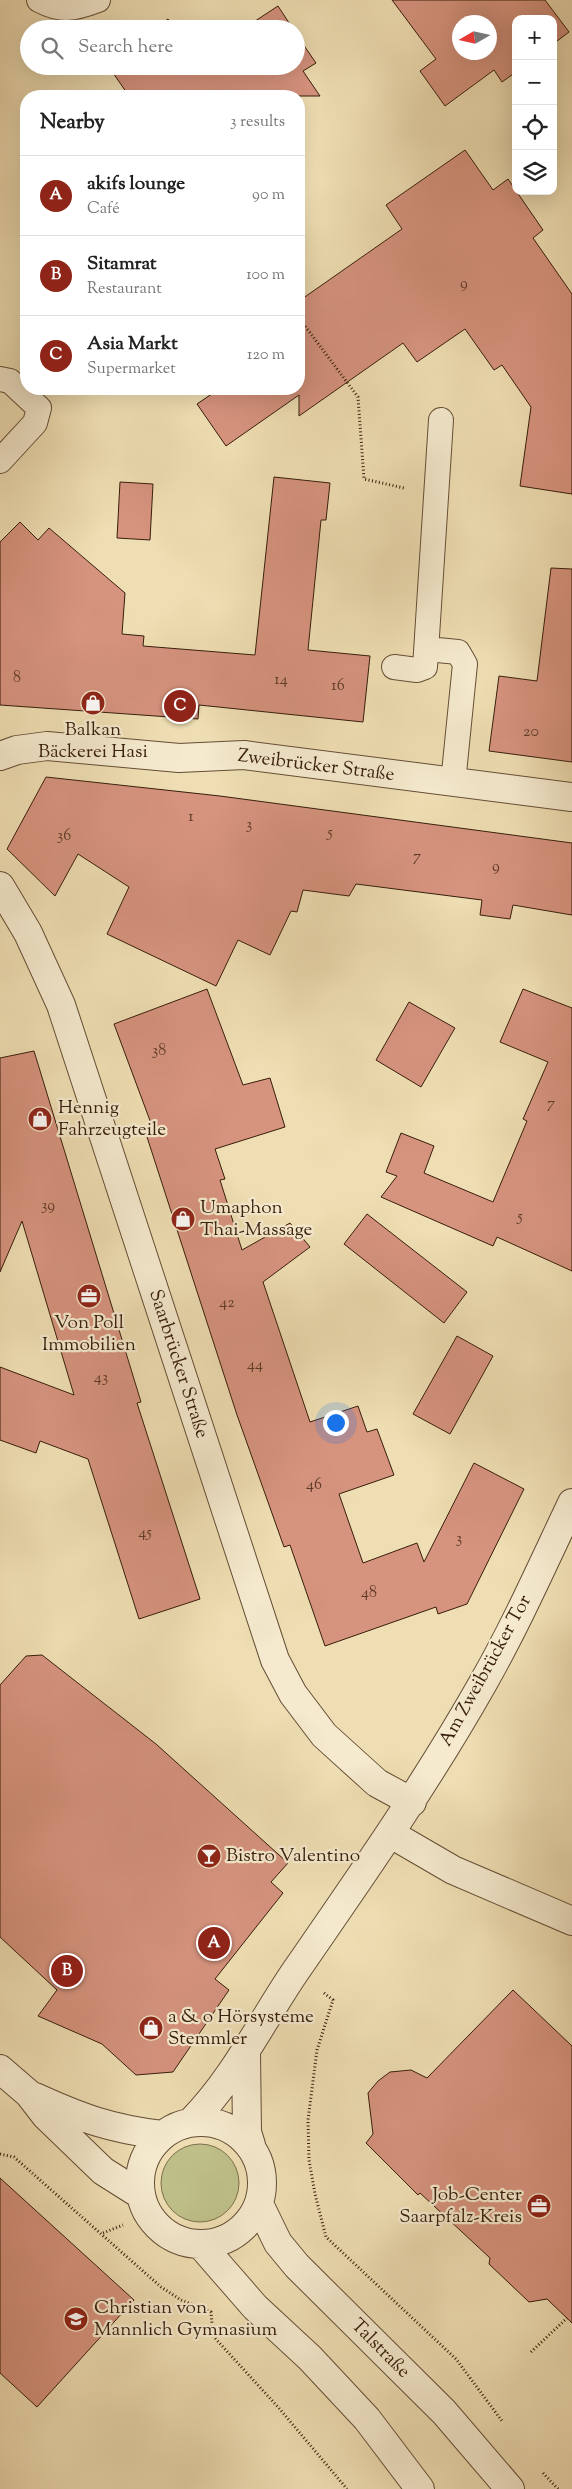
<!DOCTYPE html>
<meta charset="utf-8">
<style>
body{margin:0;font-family:"Sorts Mill Goudy",serif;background:#f6f6f6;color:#222}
.controls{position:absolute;right:15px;top:15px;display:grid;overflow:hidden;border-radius:10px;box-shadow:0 5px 20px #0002}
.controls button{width:45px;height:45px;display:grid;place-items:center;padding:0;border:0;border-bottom:1px solid #e0e0e0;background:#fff;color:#222;font:25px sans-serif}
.compass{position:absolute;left:452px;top:15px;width:45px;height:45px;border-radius:50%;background:#fff;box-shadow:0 5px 20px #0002;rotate:261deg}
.you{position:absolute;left:335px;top:1422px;width:18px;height:18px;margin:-12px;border:4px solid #fff;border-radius:50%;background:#1a73e8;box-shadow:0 0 0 8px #1a73e833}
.badge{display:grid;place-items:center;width:32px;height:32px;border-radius:50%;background:#8f2418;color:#fff;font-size:16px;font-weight:700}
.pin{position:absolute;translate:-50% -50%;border:2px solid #fff;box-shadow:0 1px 5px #0006}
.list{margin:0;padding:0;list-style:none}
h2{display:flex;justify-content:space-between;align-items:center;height:65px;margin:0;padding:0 20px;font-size:21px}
h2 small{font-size:16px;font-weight:400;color:#767676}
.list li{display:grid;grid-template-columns:32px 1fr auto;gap:15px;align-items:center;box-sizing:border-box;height:80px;padding:0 20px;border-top:1px solid #e0e0e0}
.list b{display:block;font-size:19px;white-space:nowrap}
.list p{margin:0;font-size:16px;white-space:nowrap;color:#767676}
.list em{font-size:16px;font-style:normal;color:#767676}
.icon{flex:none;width:28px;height:28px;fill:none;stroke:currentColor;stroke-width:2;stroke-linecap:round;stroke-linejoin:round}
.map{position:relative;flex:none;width:572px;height:2489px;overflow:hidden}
.search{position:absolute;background:#fff;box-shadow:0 5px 20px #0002;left:20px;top:20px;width:285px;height:55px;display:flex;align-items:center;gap:12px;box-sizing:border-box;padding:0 18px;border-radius:28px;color:#767676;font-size:19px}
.panel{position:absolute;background:#fff;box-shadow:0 5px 20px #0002;left:20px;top:90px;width:285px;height:305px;border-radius:20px}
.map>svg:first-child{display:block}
.green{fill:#bfc089;stroke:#7b6e4a}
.building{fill:#d6937e;stroke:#371d0b;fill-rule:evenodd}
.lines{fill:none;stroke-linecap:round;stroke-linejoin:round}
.lane-casing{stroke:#654d35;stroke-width:26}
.street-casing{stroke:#654d35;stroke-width:30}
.path{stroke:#371d0b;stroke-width:3;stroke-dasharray:1 2.5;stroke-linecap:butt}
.lane{stroke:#f5eace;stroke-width:24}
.street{stroke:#f5eace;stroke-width:28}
.labels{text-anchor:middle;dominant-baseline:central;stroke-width:4.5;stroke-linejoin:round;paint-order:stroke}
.number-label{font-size:16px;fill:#5f3a28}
.poi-label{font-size:19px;fill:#371d0b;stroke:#f5eace;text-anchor:start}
.street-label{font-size:19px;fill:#371d0b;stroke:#f5eace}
</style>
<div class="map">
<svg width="572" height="2489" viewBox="0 0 572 2489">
<rect width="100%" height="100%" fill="#efdeb3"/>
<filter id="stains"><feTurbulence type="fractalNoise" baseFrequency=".004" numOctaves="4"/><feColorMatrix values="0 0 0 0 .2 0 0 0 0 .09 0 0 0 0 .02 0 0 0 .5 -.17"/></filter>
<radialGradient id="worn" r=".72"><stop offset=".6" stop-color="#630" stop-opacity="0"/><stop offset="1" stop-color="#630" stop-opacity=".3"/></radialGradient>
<path class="green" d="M161 2183a39 39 0 1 1 78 0a39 39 0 1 1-78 0Z"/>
<path class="building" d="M392,0H545L569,32L553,44V19H516V72L502,82L494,70L445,106L420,71L436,59ZM460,22H490V52H460Z
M278,6L293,29H243Z
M168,19L175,29H154Z
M296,34L316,63L303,71L320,96H129L111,70V66H296Z
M465,150L493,190L508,179L543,230L533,238L572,294V494L520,486L531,407L502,365L494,370L465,329L417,362L403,343L299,416V395L226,446L197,404L219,389H299V301L402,229L386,205Z
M274,477L330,483L326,520H321L308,650L370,656L363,722L199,705L198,719L0,705V542L20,522L38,540L49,528L125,593L122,634L144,636L143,646L255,655Z
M120,482L153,484L150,540L117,538Z
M551,568L572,569V762L489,751L499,676L537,681Z
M46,777L220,796L572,843V915L513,905L510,919L480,915L482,900L356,884L349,896L303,890L297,912L291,911L270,955L238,940L216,986L107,934L129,887L78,854L55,896L7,849Z
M207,989L243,1085L270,1078L285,1127L215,1149L225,1179L220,1180L242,1250L290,1223L310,1247L263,1282L310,1422L358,1406L367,1432L377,1429L394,1475L339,1494L363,1563L417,1543L424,1562L474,1463L524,1489L467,1604L438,1614L436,1607L325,1646L290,1545L284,1547L237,1415L147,1137L155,1134L114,1024Z
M523,989L572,1008V1271L497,1237L493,1246L381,1197L397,1176L386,1172L401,1133L434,1146L424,1173L493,1202L527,1121L523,1119L548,1062L500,1042Z
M409,1002L455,1028L421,1087L376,1060Z
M34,1051L141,1402L137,1403L200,1599L139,1619L88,1459L40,1441L36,1453L0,1440V1367L74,1395L22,1221L0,1272V1058Z
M367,1214L467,1292L444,1323L344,1244Z
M457,1336L493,1356L450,1434L413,1414Z
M42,1655L156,1744L288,1863L271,1882L283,1893L215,1979L229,1990L173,2072L136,2075L102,2044L38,2016L57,1990L0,1937V1685L26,1656Z
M513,1990L572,2046V2323L547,2299L529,2302L489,2264L490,2258L420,2193L418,2195L366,2143L373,2134L368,2093L378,2081L390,2072L411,2070L427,2078Z
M0,2178L134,2300L37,2407L0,2373Z"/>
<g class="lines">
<defs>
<path id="lane" d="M39,0C62,12 74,9 98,0
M0,379L10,381L39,408L35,423L0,461
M427,649L458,652L465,664L453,783
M394,667L417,670L425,667L441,420"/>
<path id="street" d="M0,756L17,750L47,746L179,758L244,755L572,797
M0,886L28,933L61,1005L275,1660L293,1694L324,1735L377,1783L412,1802
M391,1834L453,1870L572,1921
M246,2054L247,2132L251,2145
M0,2069L29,2094L46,2116L103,2171L141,2195
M35,2097C81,2118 111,2129 162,2135
M192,2121C236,2076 262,2020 297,1969C362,1875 427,1782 483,1683C516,1625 543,1564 572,1503
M140 2183a61 61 0 1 1 122 0a61 61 0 1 1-122 0Z
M259,2204L278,2243L297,2266L444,2412L510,2489
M201,2245L255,2307L310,2358L367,2419L420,2489"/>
</defs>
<use href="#lane" class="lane-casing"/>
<use href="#street" class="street-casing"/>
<path class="path" d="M299,318L358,397L364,479L404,488
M324,1993L333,2000L317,2050L308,2120L309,2160L315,2194L326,2237L456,2359L502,2421
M0,2154L14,2157L161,2287L181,2300L211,2312L213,2336L278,2407L347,2489
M103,2233L123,2225
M213,2336L225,2328
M531,2352L567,2318
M543,2473L558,2489"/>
<use href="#lane" class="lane"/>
<use href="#street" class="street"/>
</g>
<defs>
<symbol id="shop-disc" viewBox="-11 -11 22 22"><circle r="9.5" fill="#8f2418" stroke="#f5eace"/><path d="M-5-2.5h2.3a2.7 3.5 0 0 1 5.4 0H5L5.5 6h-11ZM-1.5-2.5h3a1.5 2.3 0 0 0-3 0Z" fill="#fff"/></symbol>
<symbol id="office-disc" viewBox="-11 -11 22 22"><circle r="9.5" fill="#8f2418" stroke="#f5eace"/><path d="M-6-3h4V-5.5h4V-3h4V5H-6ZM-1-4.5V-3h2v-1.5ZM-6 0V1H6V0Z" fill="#fff"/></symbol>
<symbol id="bar-disc" viewBox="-11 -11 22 22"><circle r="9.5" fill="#8f2418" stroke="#f5eace"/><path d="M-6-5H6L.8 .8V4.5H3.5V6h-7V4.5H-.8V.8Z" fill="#fff"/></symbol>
<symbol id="school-disc" viewBox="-11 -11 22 22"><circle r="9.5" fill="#8f2418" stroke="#f5eace"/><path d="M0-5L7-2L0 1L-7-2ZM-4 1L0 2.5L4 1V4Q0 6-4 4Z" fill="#fff"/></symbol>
</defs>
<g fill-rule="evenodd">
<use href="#shop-disc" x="79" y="689" width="28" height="28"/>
<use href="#shop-disc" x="26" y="1105" width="28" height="28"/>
<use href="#shop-disc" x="169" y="1205" width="28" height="28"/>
<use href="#office-disc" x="75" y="1282" width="28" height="28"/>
<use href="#bar-disc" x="195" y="1842" width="28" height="28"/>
<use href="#shop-disc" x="137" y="2014" width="28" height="28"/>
<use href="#office-disc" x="525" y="2192" width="28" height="28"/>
<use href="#school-disc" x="62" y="2305" width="28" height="28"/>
</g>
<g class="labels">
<g class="number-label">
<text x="464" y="284">9</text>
<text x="17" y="678">8</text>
<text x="281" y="680">14</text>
<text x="338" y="686">16</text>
<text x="531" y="732">20</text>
<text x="191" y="817">1</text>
<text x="249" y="825">3</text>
<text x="330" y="833">5</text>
<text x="64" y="836">36</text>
<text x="417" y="857">7</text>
<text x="496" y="867">9</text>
<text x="159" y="1051">38</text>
<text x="551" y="1104">7</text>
<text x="48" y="1206">39</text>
<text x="520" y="1217">5</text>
<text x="227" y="1303">42</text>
<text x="255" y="1365">44</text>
<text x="101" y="1378">43</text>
<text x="314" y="1485">46</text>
<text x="145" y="1533">45</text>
<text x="459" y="1539">3</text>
<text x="369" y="1593">48</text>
</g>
<g class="poi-label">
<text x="93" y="730" text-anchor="middle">Balkan<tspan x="93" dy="22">Bäckerei Hasi</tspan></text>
<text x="58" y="1108">Hennig<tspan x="58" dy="22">Fahrzeugteile</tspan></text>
<text x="200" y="1208">Umaphon<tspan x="200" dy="22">Thai-Massage</tspan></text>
<text x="89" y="1323" text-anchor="middle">Von Poll<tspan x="89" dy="22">Immobilien</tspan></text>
<text x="226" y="1856">Bistro Valentino</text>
<text x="168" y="2017">a &amp; o Hörsysteme<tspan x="168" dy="22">Stemmler</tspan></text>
<text x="522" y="2195" text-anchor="end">Job-Center<tspan x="522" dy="22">Saarpfalz-Kreis</tspan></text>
<text x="94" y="2308">Christian von<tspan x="94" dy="22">Mannlich Gymnasium</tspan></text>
</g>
<g class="street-label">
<text transform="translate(316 766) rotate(7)">Zweibrücker Straße</text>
<text transform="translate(178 1364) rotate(72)">Saarbrücker Straße</text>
<text transform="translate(486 1671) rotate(-61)">Am Zweibrücker Tor</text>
<text transform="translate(380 2349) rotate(45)">Talstraße</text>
</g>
</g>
<rect width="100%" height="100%" filter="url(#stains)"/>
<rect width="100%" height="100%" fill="url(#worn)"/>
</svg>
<div class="controls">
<button>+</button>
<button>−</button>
<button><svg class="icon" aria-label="locate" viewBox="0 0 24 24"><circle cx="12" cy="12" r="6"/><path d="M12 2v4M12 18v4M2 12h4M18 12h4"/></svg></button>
<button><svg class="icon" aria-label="layers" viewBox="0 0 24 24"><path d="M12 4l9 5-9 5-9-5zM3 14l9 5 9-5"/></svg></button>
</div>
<svg class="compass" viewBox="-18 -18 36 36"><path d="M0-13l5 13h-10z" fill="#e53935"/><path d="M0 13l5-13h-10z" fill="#767676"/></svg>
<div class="you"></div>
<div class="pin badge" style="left:214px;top:1943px">A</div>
<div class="pin badge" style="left:67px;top:1971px">B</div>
<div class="pin badge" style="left:180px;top:706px">C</div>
<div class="search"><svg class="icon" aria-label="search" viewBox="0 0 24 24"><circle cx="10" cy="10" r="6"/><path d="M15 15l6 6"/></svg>Search here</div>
<section class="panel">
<h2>Nearby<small>3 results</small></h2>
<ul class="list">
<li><span class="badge">A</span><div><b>akifs lounge</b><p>Café</p></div><em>90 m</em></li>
<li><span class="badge">B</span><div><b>Sitamrat</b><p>Restaurant</p></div><em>100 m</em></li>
<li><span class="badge">C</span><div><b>Asia Markt</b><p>Supermarket</p></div><em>120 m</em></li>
</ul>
</section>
</div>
